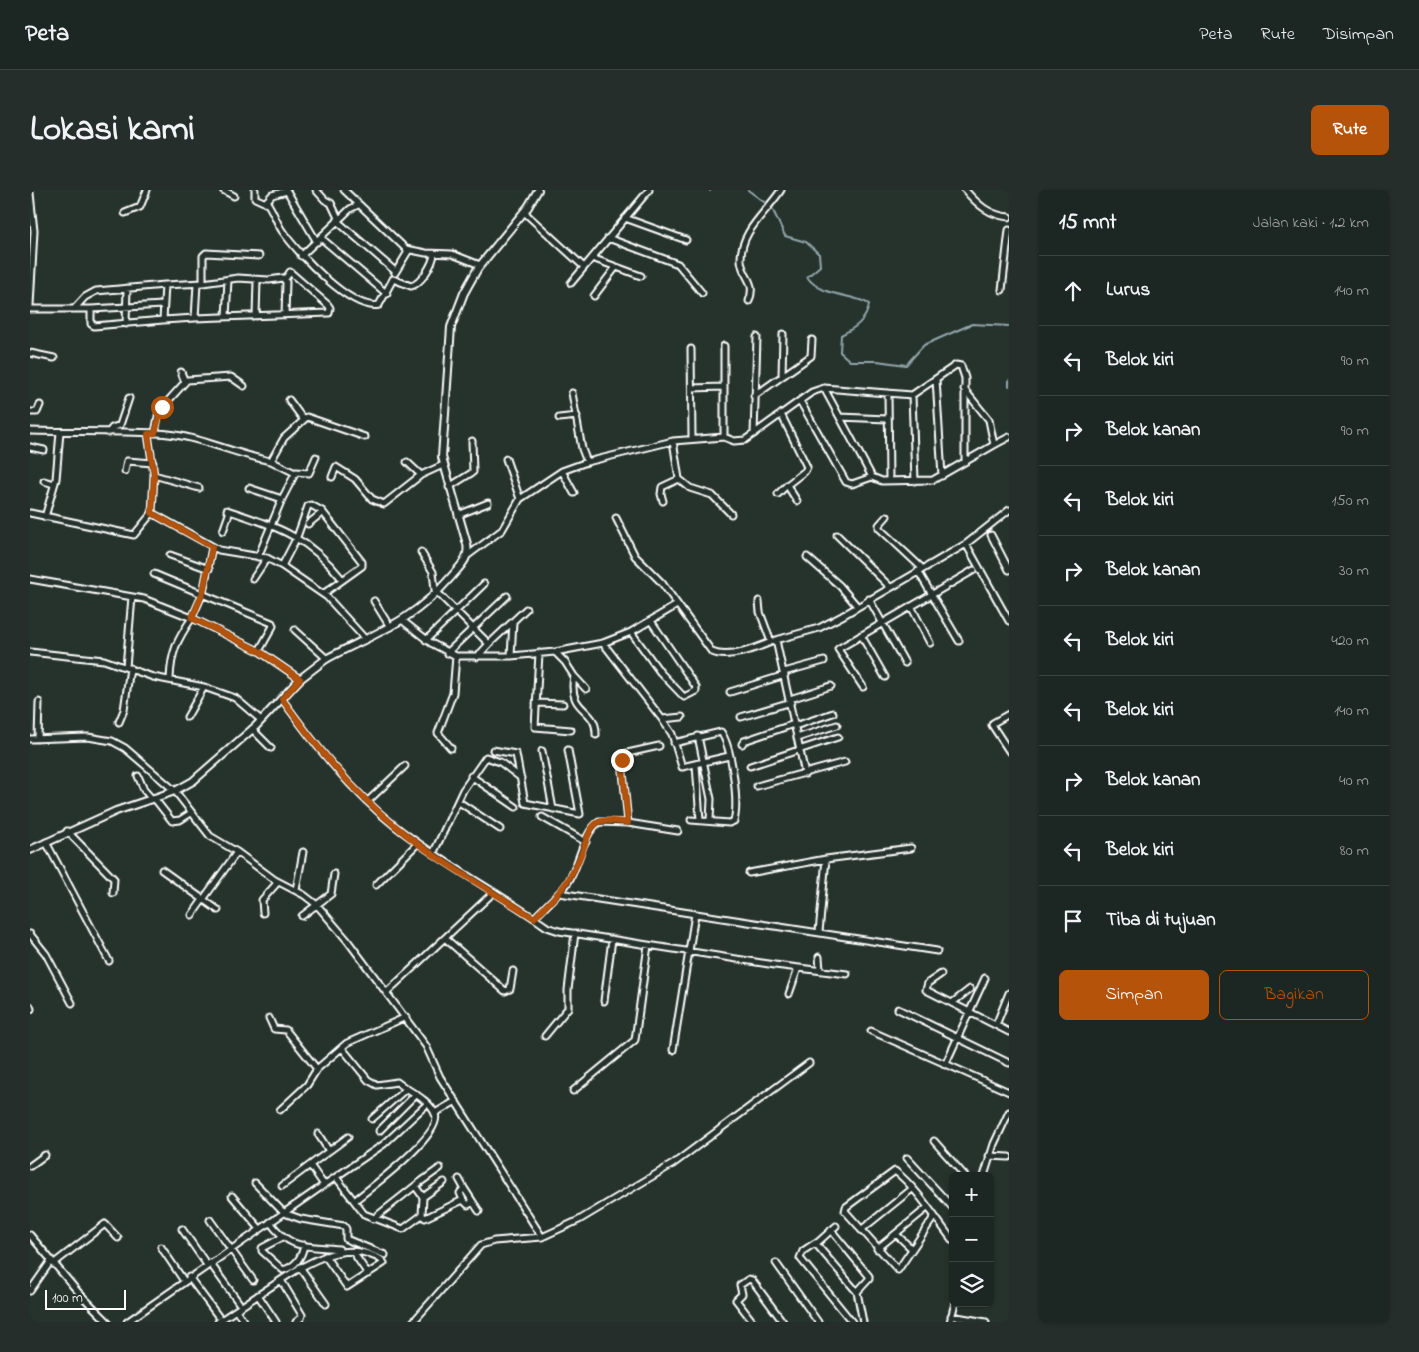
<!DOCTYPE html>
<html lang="id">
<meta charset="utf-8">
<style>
body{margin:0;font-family:"Indie Flower",sans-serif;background:#252e2a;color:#f1f3f6}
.controls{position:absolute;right:15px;bottom:15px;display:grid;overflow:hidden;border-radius:8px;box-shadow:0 1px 4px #0004}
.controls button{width:45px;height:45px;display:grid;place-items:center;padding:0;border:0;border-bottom:1px solid #3a4340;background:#1c2622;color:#f1f3f6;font:25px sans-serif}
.scale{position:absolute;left:15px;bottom:12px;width:81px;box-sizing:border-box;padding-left:5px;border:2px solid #fff;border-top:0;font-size:14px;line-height:18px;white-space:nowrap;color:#fff;-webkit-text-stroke:4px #26332d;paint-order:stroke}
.stop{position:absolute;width:15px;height:15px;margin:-11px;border:4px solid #b45309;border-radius:50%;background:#fff}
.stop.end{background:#b45309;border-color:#fff;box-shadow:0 1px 5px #0008}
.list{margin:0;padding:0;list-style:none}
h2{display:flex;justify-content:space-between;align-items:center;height:65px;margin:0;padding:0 20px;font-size:21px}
h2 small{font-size:16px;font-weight:400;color:#a0a5a5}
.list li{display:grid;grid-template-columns:32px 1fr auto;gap:15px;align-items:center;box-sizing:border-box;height:70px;padding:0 20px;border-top:1px solid #3a4340}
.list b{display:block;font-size:19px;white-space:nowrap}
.list em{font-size:16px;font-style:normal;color:#a0a5a5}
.actions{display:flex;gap:10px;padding:15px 20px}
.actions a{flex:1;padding:11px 0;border:1px solid #b45309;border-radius:8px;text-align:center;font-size:18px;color:#b45309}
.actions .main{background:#b45309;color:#fff}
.icon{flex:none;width:28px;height:28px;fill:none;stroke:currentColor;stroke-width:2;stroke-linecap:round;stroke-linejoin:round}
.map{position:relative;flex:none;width:979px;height:1132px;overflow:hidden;border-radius:8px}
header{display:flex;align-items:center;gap:30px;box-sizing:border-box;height:70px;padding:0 25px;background:#1c2622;border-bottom:1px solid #3a4340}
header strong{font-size:24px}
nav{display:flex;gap:28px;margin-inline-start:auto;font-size:18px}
.intro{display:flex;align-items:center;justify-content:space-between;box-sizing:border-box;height:120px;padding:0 30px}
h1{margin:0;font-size:35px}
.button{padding:12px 22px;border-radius:8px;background:#b45309;color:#fff;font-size:18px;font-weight:700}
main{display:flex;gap:30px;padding:0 30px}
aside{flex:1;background:#1c2622;border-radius:8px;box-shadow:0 1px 4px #0004}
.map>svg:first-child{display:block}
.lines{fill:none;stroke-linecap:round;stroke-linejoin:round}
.stream{stroke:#94a7ac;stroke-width:2}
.minor-casing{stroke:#fff;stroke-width:9}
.tertiary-casing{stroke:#fff;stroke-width:10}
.minor{stroke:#26332d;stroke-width:5}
.tertiary{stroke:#26332d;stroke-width:6}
.route{stroke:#b45309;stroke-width:6}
</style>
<header>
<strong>Peta</strong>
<nav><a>Peta</a><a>Rute</a><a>Disimpan</a></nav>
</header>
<div class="intro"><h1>Lokasi kami</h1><a class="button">Rute</a></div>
<main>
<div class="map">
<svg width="979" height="1132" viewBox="0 0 979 1132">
<rect width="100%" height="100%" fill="#26332d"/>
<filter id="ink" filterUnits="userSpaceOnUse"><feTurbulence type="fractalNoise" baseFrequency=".02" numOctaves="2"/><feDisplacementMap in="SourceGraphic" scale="10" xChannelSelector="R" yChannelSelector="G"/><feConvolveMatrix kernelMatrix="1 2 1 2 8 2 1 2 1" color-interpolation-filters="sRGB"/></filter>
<g filter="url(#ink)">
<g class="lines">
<path class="stream" d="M718,0L742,18L755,46L776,52L789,64L790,76L777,87C793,108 818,102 839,114C837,130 825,138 811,145L810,162L820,171H847L876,175L894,155L942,134L979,136
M680,1V0
M979,190V196"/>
<defs>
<path id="minor" d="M193,0L204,6
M225,0V8L238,14C244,23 247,34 253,42C268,63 321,121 349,115L363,89L381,96C391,94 403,74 404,64
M286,0L295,10L301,13L309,30
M314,0L376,59L396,63L422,64L450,75
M935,0C948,15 959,25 979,27
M0,3L4,41L0,116
M235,13L242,5L257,1L287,52
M494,22L554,77
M95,23L110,17L117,0
M595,28L656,50
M307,31L365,81
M291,48L357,104
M578,48L648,74L672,103
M271,66L320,19L328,15
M562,68L611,86
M365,83L379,60
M173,93L208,88L239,90L253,88L256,92L255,125
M541,93L619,0
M167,94L165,128L299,123L300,118L298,115L260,82L255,89
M135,95L173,93V66L176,63L229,66
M972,100L979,40
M564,106L586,77
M719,111C727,91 712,87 711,70C710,41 737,22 751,0
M0,119H61L133,115
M44,119L55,107L66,101L135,95L133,130L64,136L61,134V119
M226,126L227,90
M196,127L198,90
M133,130L165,128
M96,134L97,98
M694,156V247
M661,159L662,248
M0,163L24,168
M151,182L155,192
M752,186L753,144
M906,189L912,286
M662,198L693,197
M542,203L552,259L557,272
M858,203L859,290
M882,205L885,291
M724,206L781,166L782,150
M259,210L273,229
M770,211L816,292L822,294L842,287L794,198
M0,222H7L10,215
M751,224L777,277L775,281L757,295L767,311
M810,227L857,229
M529,228L547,226
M0,241C42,242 85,241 126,243C165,244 203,264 241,271L254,248L277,227L335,247
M78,243L82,238L90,235L99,208
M125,243L129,221L157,190L201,187L214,196
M118,244L124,285L122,323L189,360L237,368L252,376L297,407L336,450
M724,244L727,147
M643,251L649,289L660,298L682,305L701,324
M964,255L979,247
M0,257L14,260
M476,269L490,309
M241,271L265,283
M377,272L391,285
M95,281L97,271L123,273
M532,281L544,303
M124,285L169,298
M302,287L306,277L325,289L342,309L354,314L391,285L413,275
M842,287L852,291L903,290L964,255L959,230L934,199
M14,291L24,294
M419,297L443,282L442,251
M219,298L252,309L228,367
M748,304L757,295
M252,309L266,282L279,283L286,267
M633,311L631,304L632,297L649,289
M197,320C247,337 278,346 312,389
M0,323L104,345L122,323
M428,325L458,313
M857,326L849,335V338L893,379
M15,327L26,289L30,242
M586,328L605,366L632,393L682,462C700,470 729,457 746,450L775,584
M278,334L293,322
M193,341L200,321
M807,345L860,397
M961,345L979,380
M936,354L979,431
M391,362L403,382L405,400L459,454L496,419
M140,365L179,379
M437,366L472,340L490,309L532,281L557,272L643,251L694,247L704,251L715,250L782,202L794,198L882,205L926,175L931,176L935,188V271
M777,367L810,396L827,416
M252,376L267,347L278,316L281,315L292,321L332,372V376L293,404
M888,381L929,451
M124,384L242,433L243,436L229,461
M0,389L114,409L162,428L173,403L182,357
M223,389L237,368
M839,409L875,473
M344,411L360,437
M729,411L730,422L741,452
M881,416L900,453
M373,431L401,453L426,466H481L525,462L573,453L601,442L647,415
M265,440L297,469
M601,442L630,482L654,507L666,501V497L621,431
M831,445L855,487
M396,450L454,394
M746,450L789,438L812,426L936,354L979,320
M573,453L632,529L652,527
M0,462L74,470L123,487L174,497L205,508L231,530
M525,462L535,472L544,486C537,524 567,516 566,545
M417,463L477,406
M509,463L505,537L541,540
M481,466L483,432
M447,467L459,454
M96,477L102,407
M754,482L794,471
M544,486L556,499
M140,489C141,462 147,450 162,428L229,461L270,489
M833,497L808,459L944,380
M700,502L755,485
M252,509C285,555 321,601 365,636C413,674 468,702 517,737L529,741L745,775L817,784
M760,509L801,496
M506,513L533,514
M979,524L963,533L962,535L979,561
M157,527L174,497
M711,527L761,512
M632,529L642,544L652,577L699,566
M89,532L94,520L100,478
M765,536L803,523
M222,539L241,558
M668,546L681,609L680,631
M767,548L807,535
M0,549L58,547L82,551L95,558L145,601L180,646L207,662L245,690L274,705L287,715L317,750L396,856L410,887L512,1047
M8,549L9,512
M644,553L691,542C702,558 709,612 704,631L699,633L661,630
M712,554L714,551L764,534
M421,558L408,543L423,503L426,466
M463,560L486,564L495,613L550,624L538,560
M512,561L523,619
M666,575L670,630
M720,576L808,547
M108,586L114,600L122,609
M441,586L486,617
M727,596L815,572
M124,608L142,631L150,630L161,623
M338,611L375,576
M429,612L470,639
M512,627L556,652
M598,633L592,572L593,564L629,556
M37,641L84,689L83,703
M16,652L79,771
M403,664L433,600L456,567L470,572L491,588
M132,680L188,720
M719,683L796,669L881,658
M346,695L388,653
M266,700L273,662
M529,703C550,685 549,646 569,632L598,633L648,641
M233,723L232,710L248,692
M162,725L207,662
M272,726L301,704L304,684
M504,728L529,703L907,761
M789,742L796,669
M0,744L16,764L42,813
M416,749L475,801L480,799L483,781
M789,767L790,780
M911,784L898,793L896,800L979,842
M357,802L464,702
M759,804L768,778
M574,811L582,749
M922,813L940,799
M0,816L1,819
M868,819L979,873
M239,828L244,839L256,840L287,879
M966,835L979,803
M841,841L979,902
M515,846L538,818V800L545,743
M312,858L338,890L347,895L367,892C378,901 399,909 405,924C414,944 339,999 324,1011
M643,860L665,724
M915,875L955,788
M543,901L605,850L618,755
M250,920L277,895L287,879L317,853L376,827
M405,923L426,911
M342,929L376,899
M349,941L386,904
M288,944L299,961
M904,951L935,986
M959,966L979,967
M877,968L923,1018
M0,976L15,965
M954,986L964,954L979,922
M306,987L334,1024L373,1039L392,1025L393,1007L385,996L410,978
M429,989L434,998L430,1003L433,1010
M225,993L254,1023L271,1029L314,1036L316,1039V1049L355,1065
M294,995L354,954L397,914
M252,996L280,975
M434,998L443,1012
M202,1006L230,1039
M393,1007L414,992
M392,1025L395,1028L433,1010L438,1015L443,1012L449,1021
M904,1027L868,1080L815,1021L816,1017L865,981C888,999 905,1028 923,1051
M343,1029L385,996
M180,1030L223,1090
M240,1032C261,1061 276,1055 309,1059
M806,1036L786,1054L827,1102L833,1132
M152,1039L177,1075
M801,1040L839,1086V1089L827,1102
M831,1040L882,999
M866,1044L882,1059
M0,1045L49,1103L78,1132
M251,1048L232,1058V1061L253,1080C265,1077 272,1067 274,1055
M785,1053L773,1061L770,1068L822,1132
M131,1057L154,1091
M847,1059L897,1018
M323,1062L338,1084
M180,1073L209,1113
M746,1073L788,1132
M23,1074L75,1034L88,1048
M270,1077L296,1114
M159,1087L188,1126
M0,1101L21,1071
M228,1105L246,1132
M206,1120L214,1132
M921,1126L956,1132
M97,1132L294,995L280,975L318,947
M188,1132L251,1090
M266,1132L271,1128L272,1125L251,1090C276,1073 311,1053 341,1065C346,1067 351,1068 354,1073L317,1097L295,1066
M383,1132L451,1055L464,1051L512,1047L549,1030L643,974L779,873
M723,1132L706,1110L712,1104L710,1095L719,1089L722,1090L753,1132
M920,1132L925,1113"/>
<path id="tertiary" d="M0,660L86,621L145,601L163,591L226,536L270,489L296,469C347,442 381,433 421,387C430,376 440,369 437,354L412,267L421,137L434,103L448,78L498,17L508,0"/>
</defs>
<use href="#minor" class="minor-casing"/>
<use href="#tertiary" class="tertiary-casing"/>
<use href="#minor" class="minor"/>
<use href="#tertiary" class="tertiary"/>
</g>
</g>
<g class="lines" filter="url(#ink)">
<path class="route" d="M132,217L125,243L118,244L124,285L122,323L182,357L173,402L162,428L229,461L270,489L252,509C285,555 320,599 364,635C406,671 457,698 504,728C529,703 540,693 553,660C556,652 559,638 567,633C574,628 589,632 598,633L592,570"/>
</g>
</svg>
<div class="controls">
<button>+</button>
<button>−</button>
<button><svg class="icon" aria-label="layers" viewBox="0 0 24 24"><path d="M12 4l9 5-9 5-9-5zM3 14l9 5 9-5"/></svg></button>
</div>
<div class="scale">100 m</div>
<div class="stop" style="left:132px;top:217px"></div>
<div class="stop end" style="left:592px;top:570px"></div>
</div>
<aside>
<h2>15 mnt<small>Jalan kaki · 1.2 km</small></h2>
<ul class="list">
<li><svg class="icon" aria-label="ahead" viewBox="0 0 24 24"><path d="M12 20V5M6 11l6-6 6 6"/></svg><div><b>Lurus</b></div><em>140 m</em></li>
<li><svg class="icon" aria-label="left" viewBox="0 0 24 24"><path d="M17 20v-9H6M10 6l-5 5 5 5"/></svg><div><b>Belok kiri</b></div><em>90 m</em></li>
<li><svg class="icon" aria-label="right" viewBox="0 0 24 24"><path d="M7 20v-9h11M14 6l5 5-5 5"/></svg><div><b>Belok kanan</b></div><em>90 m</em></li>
<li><svg class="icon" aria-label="left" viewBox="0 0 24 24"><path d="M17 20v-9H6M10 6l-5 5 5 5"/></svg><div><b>Belok kiri</b></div><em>150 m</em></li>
<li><svg class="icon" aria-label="right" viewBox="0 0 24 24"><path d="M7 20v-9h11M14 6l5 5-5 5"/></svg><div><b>Belok kanan</b></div><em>30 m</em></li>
<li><svg class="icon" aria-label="left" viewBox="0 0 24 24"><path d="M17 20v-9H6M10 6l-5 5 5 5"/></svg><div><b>Belok kiri</b></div><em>420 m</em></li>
<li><svg class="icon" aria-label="left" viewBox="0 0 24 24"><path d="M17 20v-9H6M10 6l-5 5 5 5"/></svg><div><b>Belok kiri</b></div><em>140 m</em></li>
<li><svg class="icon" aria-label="right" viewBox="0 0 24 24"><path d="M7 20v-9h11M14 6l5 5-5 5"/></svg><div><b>Belok kanan</b></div><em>40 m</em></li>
<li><svg class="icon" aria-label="left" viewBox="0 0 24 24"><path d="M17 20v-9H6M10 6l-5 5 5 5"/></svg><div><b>Belok kiri</b></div><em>80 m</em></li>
<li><svg class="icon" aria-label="arrive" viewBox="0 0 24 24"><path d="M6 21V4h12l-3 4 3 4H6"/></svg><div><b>Tiba di tujuan</b></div></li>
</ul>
<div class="actions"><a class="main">Simpan</a><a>Bagikan</a></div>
</aside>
</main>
